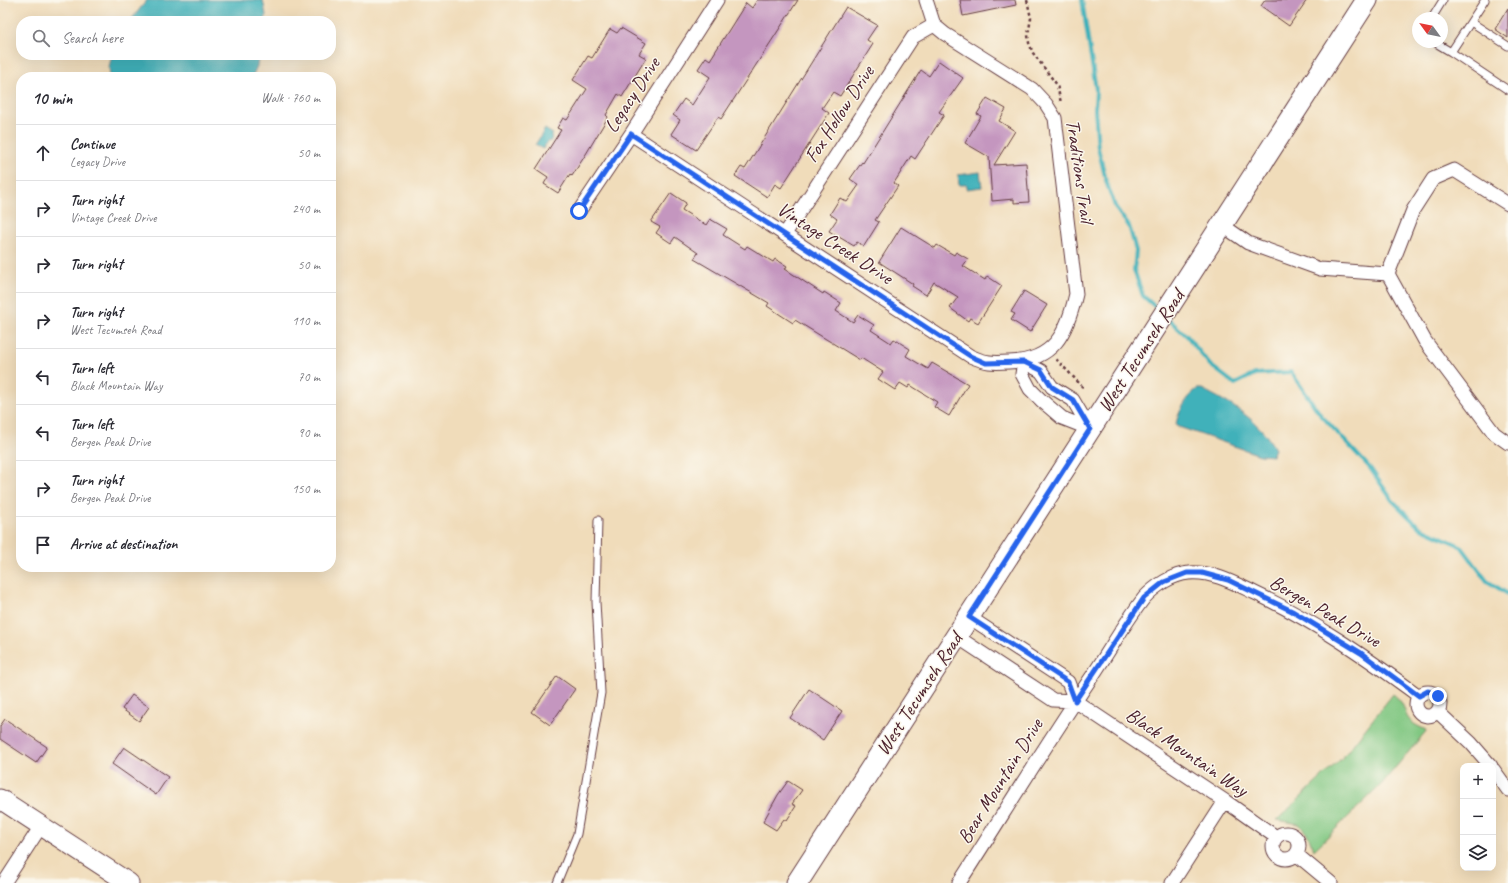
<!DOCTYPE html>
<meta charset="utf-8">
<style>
body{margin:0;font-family:Caveat,sans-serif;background:#f2f2f3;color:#2b2b33}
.controls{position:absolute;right:12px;bottom:12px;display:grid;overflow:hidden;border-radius:8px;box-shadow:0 4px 16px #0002}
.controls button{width:36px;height:36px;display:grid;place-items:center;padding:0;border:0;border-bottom:1px solid #e1e1e2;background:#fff;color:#2b2b33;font:20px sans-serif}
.compass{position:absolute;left:1412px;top:12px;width:36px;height:36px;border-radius:50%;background:#fff;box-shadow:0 4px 16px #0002;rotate:303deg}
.stop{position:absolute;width:12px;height:12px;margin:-9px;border:3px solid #2563eb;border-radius:50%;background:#fff}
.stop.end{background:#2563eb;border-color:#fff;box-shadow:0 1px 4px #0008}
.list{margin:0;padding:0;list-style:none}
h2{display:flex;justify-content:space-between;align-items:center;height:52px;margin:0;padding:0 16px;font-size:17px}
h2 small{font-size:13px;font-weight:400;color:#7c7c81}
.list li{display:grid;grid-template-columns:26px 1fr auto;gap:12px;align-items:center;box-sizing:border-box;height:56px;padding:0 16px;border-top:1px solid #e1e1e2}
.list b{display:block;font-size:15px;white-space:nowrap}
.list p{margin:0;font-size:13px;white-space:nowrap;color:#7c7c81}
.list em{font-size:13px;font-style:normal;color:#7c7c81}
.icon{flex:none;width:22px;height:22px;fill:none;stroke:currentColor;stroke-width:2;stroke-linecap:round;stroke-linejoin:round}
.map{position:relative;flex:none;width:1508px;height:883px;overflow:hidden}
.search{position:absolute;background:#fff;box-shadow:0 4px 16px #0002;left:16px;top:16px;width:320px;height:44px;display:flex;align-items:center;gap:10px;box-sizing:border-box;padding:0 14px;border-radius:16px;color:#7c7c81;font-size:15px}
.panel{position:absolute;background:#fff;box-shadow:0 4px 16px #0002;left:16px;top:72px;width:320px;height:500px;border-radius:16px}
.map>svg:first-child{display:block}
.green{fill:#81c782;stroke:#667356}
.water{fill:#41b1ba;stroke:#466872}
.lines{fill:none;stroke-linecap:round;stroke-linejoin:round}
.stream{stroke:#41b1ba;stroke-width:4}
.building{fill:#c496bf}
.lane-casing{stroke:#633b40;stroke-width:9}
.street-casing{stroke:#633b40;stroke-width:15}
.secondary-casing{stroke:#633b40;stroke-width:21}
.primary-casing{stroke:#633b40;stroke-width:23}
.path{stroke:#633b40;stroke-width:2.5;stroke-dasharray:3 3;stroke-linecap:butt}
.lane{stroke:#fff;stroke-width:7}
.street{stroke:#fff;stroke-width:13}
.secondary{stroke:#fff;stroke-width:19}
.primary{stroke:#fff;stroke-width:21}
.route{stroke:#2563eb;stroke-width:5}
.labels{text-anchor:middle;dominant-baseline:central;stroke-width:3;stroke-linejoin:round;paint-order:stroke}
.street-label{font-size:20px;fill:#4a1f2b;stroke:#fbf7ec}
</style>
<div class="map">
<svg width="1508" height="883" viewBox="0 0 1508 883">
<rect width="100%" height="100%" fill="#fbf7ec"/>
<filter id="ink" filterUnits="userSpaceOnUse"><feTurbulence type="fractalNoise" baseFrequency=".025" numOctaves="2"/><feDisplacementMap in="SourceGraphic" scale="8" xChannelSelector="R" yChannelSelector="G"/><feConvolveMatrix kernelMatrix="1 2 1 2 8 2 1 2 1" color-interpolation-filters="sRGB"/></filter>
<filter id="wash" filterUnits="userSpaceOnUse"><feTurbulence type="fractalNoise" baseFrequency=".012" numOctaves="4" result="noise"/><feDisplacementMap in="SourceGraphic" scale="16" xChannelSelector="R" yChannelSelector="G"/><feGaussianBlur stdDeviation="0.9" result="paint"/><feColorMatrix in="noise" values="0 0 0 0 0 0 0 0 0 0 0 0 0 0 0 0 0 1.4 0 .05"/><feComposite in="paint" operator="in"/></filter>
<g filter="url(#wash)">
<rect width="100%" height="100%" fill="#f0dcba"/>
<path class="green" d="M1393,694C1413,709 1396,719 1427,730L1380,786L1314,850L1308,835L1299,824L1277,820L1343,757Z"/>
<path class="water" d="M147,0H263L266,15L264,21H130Z
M112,55H259L257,66L252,77H110L109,67Z
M545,129L553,134L551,137L552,138L550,142L548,141L543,149L535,145Z
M980,172L982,187L967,189V185H959L958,175Z
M1197,389H1202C1231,404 1259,419 1275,449L1272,456L1260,455L1176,426C1176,415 1188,395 1197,389Z"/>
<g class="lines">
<path class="stream" d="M1082,0L1096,90L1095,109L1098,148L1107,184L1116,209L1129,226L1133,240L1136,251L1134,270L1143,296L1160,311
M1168,319L1187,336L1210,365L1235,384L1255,374L1291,372L1320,414L1370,468L1392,500L1419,527L1461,546L1487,581L1508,594"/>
</g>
<g id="blocks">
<path class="building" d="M757,0H798L721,119L718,117L696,150L671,134L680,120L673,115L684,99L692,105L710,77L698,69L706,57L710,60L746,3L752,8Z
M960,0H1015L1016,5L963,16Z
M1265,0H1307L1289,26L1261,6Z
M846,7L877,25L867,40L873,44L840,96L833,92L822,108L829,113L781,188L775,184L767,197L735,176L741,167L745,169Z
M1508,8V38L1495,29Z
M621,28L646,43L639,54L646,58L622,97L618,94L606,115L608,117L586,154L572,176L570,174L558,193L544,184L548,177L536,169L561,130L557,128L563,118L567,120L587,89L573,80L588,56L592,58L610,29L617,33Z
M939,61L963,78L939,112L944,115L915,159L911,156L894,183L898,186L875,220L879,222L864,246L857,242L854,246L829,231L837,219L830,214L840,198L847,202L859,185L850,179L862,162L863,163L921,70L929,76Z
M987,98L1006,109L999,121L1015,131L994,165L1026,163L1029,202L1014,203V199L992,201L989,157L965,143L981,116L977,114Z
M671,193L686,203L682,210L706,225L710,219L727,229L723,235L745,249L747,246L773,262L775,259L787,266L785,269L823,294L824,292L841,303L836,311L853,322L858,315L874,325L871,330L891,343L894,339L910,349L906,356L928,369L932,363L968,384L949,416L934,407L937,402L910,385L908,388L900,383L895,390L878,379L883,372L861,358L860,360L795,320L793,323L767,306L769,303L694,259L698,253L675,237L671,243L656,233L660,227L651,222Z
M901,227L935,248L937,245L954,255L956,252L968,259L963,266L985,280L987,276L1002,286L978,323L970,318L968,321L950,308L958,297L934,282L926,295L912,286L913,284L879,262Z
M1024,291L1047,305L1030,332L1011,320L1015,314L1011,312Z
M557,676L575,689L550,725L532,712Z
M809,689L842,711L823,740L790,718Z
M132,695L149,707L139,721L122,709Z
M5,719L47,747L36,763L0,739V726Z
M124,747L168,777L156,795L112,764Z
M788,781L802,790L792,804L796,806L787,820L784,819L776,830L763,822L778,795Z"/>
</g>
</g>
<g filter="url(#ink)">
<use href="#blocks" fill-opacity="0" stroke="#633b40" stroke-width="1"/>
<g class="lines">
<defs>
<path id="lane" d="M1432,18L1443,0
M1471,22L1508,46
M1434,42L1451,52L1485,0
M1451,52L1508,90
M557,883L577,834L601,693L596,602L598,520"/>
<path id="street" d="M631,134L970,356C986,363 992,363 1009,362C1054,361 1067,333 1076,294L1055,118L1046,104L1032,89L945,34L934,25L926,0
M579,211L631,134L717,0
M1222,225L1248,243L1320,269L1388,274
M785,234L913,37L934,25
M1388,274L1425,341L1494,433L1508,443
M1388,274L1413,210L1433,179L1454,170L1508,204
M1024,362L1041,371L1052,387L1073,400L1090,429L1062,418L1041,400L1030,389L1022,374Z
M969,617L1068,682L1075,701
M956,636L1053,700L1075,701L1225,801L1276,837
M1416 704a12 12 0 1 1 24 0a12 12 0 1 1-24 0Z
M1438,712L1471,743L1491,766
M1493,769L1508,790
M1273 846a13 13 0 1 1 26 0a13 13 0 1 1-26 0Z
M1296,854L1331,883
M4,883L41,826
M959,883C1004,813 1048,741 1095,672C1111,648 1126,621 1144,598C1155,586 1173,574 1189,573C1212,571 1234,583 1255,593C1314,621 1366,657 1419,696
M1172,883L1225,801"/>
<path id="secondary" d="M0,799L129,883"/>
<path id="primary" d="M797,883L1367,0"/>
</defs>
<use href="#lane" class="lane-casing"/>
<use href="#street" class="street-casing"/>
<use href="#secondary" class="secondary-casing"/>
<use href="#primary" class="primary-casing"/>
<path class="path" d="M1027,0L1031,18L1028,35L1029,43L1033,53L1057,85L1061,103
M1056,359L1082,386L1080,390"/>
<use href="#lane" class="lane"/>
<use href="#street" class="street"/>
<use href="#secondary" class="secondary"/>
<use href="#primary" class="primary"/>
</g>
</g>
<g class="lines" filter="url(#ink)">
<path class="route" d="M579,211L631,134L970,356L986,363L1024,362L1041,370L1052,387L1073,400L1090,429L969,617L1068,682L1075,701L1144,598L1164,582L1187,573H1202L1228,580L1292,611L1361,653L1419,696L1428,691L1438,696"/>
</g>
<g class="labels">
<g class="street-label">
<text transform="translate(632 95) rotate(-57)">Legacy Drive</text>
<text transform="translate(839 114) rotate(-57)">Fox Hollow Drive</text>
<text transform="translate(1080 171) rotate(82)">Traditions Trail</text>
<text transform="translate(835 243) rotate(33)">Vintage Creek Drive</text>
<text transform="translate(1141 351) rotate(-57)">West Tecumseh Road</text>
<text transform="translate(1325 611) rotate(30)">Bergen Peak Drive</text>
<text transform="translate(919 694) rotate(-57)">West Tecumseh Road</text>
<text transform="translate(1187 752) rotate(34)">Black Mountain Way</text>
<text transform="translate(1000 781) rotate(-58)">Bear Mountain Drive</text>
</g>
</g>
</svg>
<div class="controls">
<button>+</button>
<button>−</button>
<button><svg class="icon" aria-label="layers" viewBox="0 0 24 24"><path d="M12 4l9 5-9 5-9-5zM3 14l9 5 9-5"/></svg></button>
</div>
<svg class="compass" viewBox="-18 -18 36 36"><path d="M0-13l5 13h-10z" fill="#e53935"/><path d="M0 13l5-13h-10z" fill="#7c7c81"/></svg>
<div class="stop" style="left:579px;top:211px"></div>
<div class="stop end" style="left:1438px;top:696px"></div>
<div class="search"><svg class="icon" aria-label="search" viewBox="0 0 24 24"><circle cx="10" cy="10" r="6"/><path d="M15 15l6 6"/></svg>Search here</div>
<section class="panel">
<h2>10 min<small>Walk · 760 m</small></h2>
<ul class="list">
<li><svg class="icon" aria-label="ahead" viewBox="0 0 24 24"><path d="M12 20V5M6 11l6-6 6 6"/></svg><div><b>Continue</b><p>Legacy Drive</p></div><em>50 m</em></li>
<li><svg class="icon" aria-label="right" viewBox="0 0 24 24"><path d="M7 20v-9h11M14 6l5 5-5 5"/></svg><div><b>Turn right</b><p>Vintage Creek Drive</p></div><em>240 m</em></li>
<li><svg class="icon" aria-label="right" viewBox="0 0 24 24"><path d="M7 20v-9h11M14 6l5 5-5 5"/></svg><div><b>Turn right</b></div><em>50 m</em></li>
<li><svg class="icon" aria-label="right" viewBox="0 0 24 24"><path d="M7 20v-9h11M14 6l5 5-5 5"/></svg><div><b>Turn right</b><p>West Tecumseh Road</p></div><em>110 m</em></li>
<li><svg class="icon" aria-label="left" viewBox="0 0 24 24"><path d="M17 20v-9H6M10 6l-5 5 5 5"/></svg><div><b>Turn left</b><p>Black Mountain Way</p></div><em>70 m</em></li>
<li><svg class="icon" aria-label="left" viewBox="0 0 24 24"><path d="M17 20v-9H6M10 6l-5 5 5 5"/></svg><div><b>Turn left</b><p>Bergen Peak Drive</p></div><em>90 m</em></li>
<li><svg class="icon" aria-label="right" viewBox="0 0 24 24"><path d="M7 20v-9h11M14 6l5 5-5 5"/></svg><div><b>Turn right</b><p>Bergen Peak Drive</p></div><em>150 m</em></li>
<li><svg class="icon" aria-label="arrive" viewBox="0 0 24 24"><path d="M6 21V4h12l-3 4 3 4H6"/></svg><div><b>Arrive at destination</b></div></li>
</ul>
</section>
</div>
